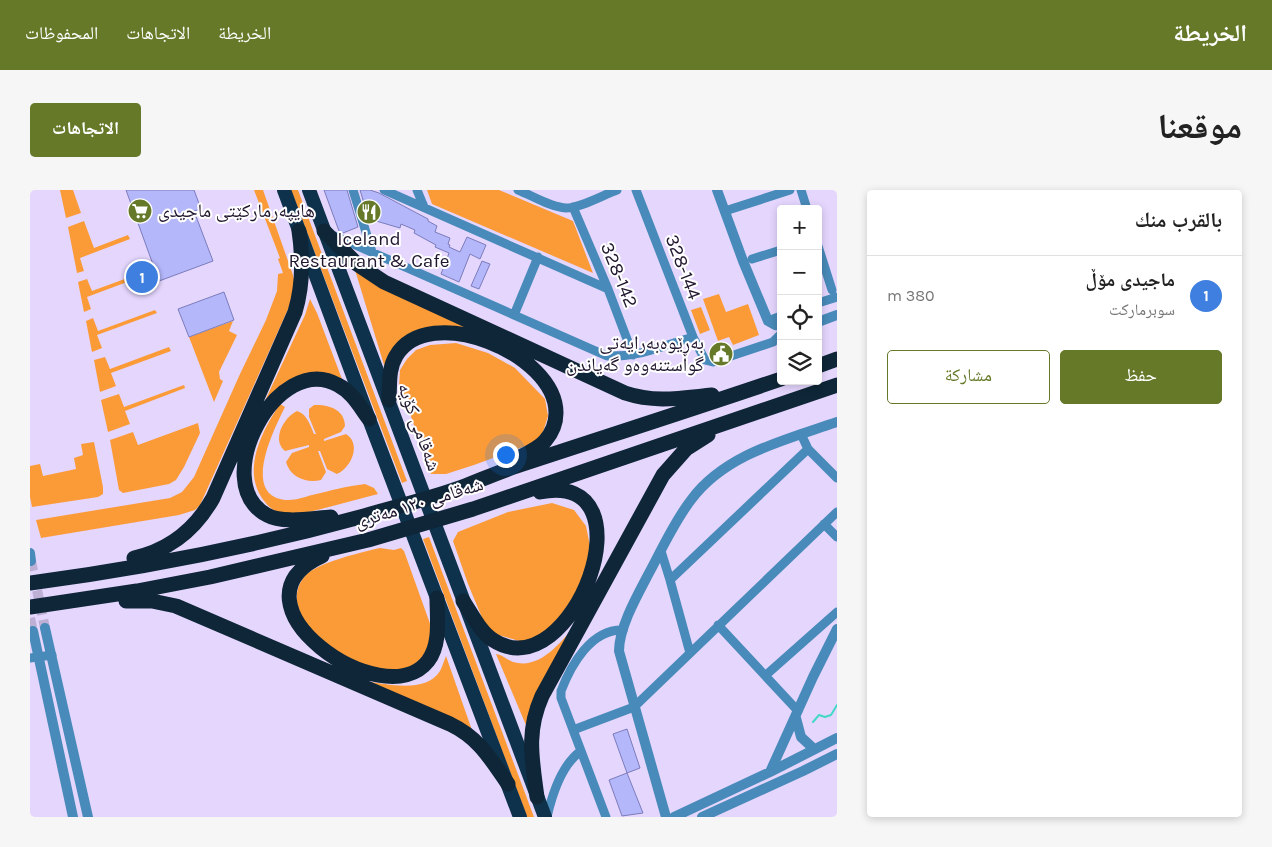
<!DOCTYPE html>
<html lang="ar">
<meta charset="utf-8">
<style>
body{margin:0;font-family:Karla,"Noto Naskh Arabic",sans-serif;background:#f6f6f6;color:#222;direction:rtl}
.controls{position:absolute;right:15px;top:15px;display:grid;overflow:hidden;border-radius:5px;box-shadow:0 2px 8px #0003}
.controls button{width:45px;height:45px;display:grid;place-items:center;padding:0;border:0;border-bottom:1px solid #e0e0e0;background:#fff;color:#222;font:25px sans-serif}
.you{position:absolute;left:475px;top:264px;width:18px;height:18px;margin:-12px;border:4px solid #fff;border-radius:50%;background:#1a73e8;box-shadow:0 0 0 8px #1a73e833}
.badge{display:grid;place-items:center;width:32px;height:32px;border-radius:50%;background:#657929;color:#fff;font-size:16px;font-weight:700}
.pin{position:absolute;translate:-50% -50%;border:2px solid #fff;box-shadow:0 1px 5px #0006}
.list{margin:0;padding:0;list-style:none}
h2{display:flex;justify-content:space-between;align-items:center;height:65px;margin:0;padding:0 20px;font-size:21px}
h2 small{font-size:16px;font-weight:400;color:#767676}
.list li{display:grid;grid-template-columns:32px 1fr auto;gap:15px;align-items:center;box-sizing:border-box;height:80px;padding:0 20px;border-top:1px solid #e0e0e0}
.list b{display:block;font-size:19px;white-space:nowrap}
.list p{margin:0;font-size:16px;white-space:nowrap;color:#767676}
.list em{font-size:16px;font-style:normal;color:#767676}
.actions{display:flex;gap:10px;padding:15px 20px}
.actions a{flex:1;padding:11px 0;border:1px solid #657929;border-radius:5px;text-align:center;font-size:18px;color:#657929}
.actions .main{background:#657929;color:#fff}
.icon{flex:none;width:28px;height:28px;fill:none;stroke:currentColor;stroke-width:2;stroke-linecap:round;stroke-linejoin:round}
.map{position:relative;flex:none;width:807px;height:627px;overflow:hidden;direction:ltr;border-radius:5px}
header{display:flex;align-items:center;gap:30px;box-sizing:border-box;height:70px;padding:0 25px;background:#657929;color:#fff}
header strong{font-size:24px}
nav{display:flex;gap:28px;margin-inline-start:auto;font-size:18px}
.intro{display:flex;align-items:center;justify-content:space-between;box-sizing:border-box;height:120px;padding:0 30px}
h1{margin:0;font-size:35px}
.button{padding:12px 22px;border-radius:5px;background:#657929;color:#fff;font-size:18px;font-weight:700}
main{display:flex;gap:30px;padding:0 30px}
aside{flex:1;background:#fff;border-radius:5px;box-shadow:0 2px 8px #0003}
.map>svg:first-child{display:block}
.green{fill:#fb9b38}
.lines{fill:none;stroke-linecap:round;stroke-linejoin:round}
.stream{stroke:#43d9c5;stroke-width:2}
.building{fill:#b4b7fa;stroke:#7b7cbb}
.tertiary-tunnel{stroke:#beb0d4;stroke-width:10;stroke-dasharray:10 5;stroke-linecap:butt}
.minor{stroke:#488ab9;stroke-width:9}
.tertiary{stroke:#488ab9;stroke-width:10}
.trunk{stroke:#0e324b;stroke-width:14}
.motorway{stroke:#0e2637;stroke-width:15}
.labels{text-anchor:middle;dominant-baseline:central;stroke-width:4;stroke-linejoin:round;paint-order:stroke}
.poi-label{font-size:19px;fill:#20162e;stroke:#fff;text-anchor:start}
.street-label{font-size:19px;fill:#20162e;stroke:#fff}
</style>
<header>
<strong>الخريطة</strong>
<nav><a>الخريطة</a><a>الاتجاهات</a><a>المحفوظات</a></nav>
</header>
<div class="intro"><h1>موقعنا</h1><a class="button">الاتجاهات</a></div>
<main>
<aside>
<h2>بالقرب منك<small></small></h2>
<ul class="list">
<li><span class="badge" style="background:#3f7fe0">1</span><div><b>ماجیدی مۆڵ</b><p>سوبرماركت</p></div><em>380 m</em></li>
</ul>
<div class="actions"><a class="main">حفظ</a><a>مشاركة</a></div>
</aside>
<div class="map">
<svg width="807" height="627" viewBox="0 0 807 627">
<rect width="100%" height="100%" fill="#e5d6fe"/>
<path class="green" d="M30,0H43L51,23L36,28Z
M224,0H233L263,85L265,95L259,117L170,315L165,320L149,325L11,348L6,330L140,308L152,302L164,287L210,184L236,130L247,101L248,84L253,83L248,69L250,68Z
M261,0H268L377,291L372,293Z
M397,0H469L543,31L563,83L402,14Z
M54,31L64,58L98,45L100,49L50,68L54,81L47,83L38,37Z
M325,80L468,148L401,137L354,175Z
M111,83L113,86L57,107L61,119L54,122L48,92L57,89L62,101Z
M689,104L696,122L718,114L729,145L703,155L699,147L688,151L673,109Z
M280,109L287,123L312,189L290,183L263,189L251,195L240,210L233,215L275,125Z
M671,117L680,140L670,144L661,120Z
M125,120L127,123L67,145L72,158L62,162L56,131L63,128L68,141Z
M203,131L199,141L207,145L189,182L190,189L193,191L184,212L159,147Z
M426,153L458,163L485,178L515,209L518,226L513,242L504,253L444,275L416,284H401L376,212L369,197L370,180L377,169L386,160L400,155Z
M139,157L141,161L81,183L86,196L70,202L64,170L75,167L80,179Z
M154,195L155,198L95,221L100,234L78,242L71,210L89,204L94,217Z
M250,214L255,217C244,239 209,309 259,310C267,310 274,307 282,305C299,301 317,296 335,294L344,298L348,304C330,309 313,313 295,318C283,321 270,325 258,325C250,325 240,319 235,312C210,282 232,241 250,214Z
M284,215C299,214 315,220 315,236L311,242L294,249V251L316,244C332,254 321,278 307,284L297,279L290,261H288L296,282L291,290C277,294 260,287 256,272L262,263L279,257V255L255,261C241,250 254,227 267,221C277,224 280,235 284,244H286L279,227V219Z
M168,233L170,243L154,277L146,290L139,294L93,303L89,300L80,250L103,242L108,255Z
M64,252L73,297V304L68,307L2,317L0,307V276L10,274L13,286L46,279L44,268L53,265L51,254Z
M522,313L544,320L556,336L560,356L553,395L513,449L496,453L458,442L438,394L423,351L428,342L478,322Z
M399,347L504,627H497L393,349Z
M350,358L364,360L371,358L374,361L403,442L401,459C394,465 385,476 377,479C368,483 356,480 347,478C338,476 326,475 317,470C291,456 249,417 275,386C286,373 332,362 350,358Z
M547,434L498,540L466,464C473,465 477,470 483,472C511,480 530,452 547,434Z
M416,466L443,543L335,491C358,494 395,504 410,481C412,477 414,471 416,466Z"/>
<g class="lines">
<path class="stream" d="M783,532L789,525L795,527L801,525L807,515"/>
</g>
<path class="building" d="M96,0H164L171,19L164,21L183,71L129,91Z
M294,0H317L328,37L313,43L309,41Z
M330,0H340L349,3L398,29V31L407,36L405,42L420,48L418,54L420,55L419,57L430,62L437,47L456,55L450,69L440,64L429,92L411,84L419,63L405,57L406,55L384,43L385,40L371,34L370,38L346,31L340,33Z
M452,71L460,74L449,99L441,96Z
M194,102L204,130L159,147L148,119Z
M597,539L610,578L597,583L583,544Z
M597,583L613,623L592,626L579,590Z"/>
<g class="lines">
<path class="tertiary-tunnel" d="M1,371L15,438
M0,428L3,441"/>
<path class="minor" d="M323,0L342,62
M354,0L578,99
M387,0L394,17
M488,0C503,6 520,17 536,18C550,18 573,5 587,0
M606,0L663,147L675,170L683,172L743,152L751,144
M771,0L777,19
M543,17L578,99L603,165
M695,21L760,0
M305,46L577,166C610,167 633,156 663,147
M788,56L802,100
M722,69L751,60
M788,113L807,107
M484,125L508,67
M738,131L751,126
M771,244L778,259L807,288
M794,334L807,347
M631,361L640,390L778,259
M640,390L660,463
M688,435L768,521
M0,468L22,465
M736,485L807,422
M543,540L604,517L807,322
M517,627C522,605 531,575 551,561
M576,627L531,508V501C541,475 561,439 593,440"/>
<path class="tertiary" d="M687,0L713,71L738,131L745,135L751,136
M788,132L807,125
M0,363L1,371
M15,438L58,627
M3,441L43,627
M766,528L771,547L784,559
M740,582L783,487L807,439
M636,627L589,461C589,437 608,404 619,383C632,359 644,332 661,310C695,264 755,250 807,232
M644,627L740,582L807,548
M672,627L773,581L807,564"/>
<path class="trunk" d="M254,0L339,229L490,627
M279,0L515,627"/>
<path class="motorway" d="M294,41L327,74L354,92L595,203C625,213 651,208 682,205
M788,176L807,169
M359,210C360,195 358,179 366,166C398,111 526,163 526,223C526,233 522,243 515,251C508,259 496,264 486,269
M301,327C283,328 253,334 237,325C177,293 247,160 308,195C322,202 330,217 339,229
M292,366C190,412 354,528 398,471C411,454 407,428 407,408
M104,368C140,360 165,340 183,308L265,122C273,96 273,68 269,41
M0,393C113,378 225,356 334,326C368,316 403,308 435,296C453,289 469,282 487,276C575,247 663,219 751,189
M96,411H122L146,416L420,534C449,548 460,568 478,594
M433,411C442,424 450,442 463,450C542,502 626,279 510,302
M0,417L107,401L180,387L338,350L443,319L807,195
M507,607C502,569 496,542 512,506L633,285L656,259L678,245"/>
</g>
<defs>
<symbol id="supermarket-disc" viewBox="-11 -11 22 22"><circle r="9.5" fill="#657929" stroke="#fff"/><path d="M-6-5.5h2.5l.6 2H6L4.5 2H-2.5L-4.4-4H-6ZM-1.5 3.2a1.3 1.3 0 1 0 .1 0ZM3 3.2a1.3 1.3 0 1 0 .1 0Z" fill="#fff"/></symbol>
<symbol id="restaurant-disc" viewBox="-11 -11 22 22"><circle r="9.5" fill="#657929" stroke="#fff"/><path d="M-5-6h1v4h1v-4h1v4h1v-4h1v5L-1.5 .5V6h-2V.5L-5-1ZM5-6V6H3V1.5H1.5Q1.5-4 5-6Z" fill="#fff"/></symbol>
<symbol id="civic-disc" viewBox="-11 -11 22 22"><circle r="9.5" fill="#657929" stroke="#fff"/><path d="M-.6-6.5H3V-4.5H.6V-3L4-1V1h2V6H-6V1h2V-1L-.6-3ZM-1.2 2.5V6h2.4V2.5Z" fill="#fff"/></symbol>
</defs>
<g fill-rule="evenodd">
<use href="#supermarket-disc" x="96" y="7" width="28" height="28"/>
<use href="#restaurant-disc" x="325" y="8" width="28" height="28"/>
<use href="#civic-disc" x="677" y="150" width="28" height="28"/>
</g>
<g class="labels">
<g class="poi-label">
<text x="128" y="21">هایپەرمارکێتی ماجیدی</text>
<text x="339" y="49" text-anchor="middle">Iceland<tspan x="339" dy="22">Restaurant &amp; Cafe</tspan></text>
<text x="674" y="153" text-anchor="end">بەڕێوەبەرایەتی<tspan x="674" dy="22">گواستنەوەو گەیاندن</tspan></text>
</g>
<g class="street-label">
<text transform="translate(653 77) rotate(69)">328-144</text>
<text transform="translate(589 85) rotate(68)">328-142</text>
<text transform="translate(389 237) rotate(70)">شەقامی کۆیە</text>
<text transform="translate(389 313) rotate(-17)">شەقامی ١٢٠ مەتری</text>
</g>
</g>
</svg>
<div class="controls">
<button>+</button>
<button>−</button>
<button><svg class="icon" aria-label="locate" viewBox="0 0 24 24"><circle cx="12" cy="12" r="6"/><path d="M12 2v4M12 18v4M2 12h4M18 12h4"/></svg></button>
<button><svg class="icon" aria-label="layers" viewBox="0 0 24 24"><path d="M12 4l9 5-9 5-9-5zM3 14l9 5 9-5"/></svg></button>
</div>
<div class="you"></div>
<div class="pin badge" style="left:112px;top:87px;background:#3f7fe0">1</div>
</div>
</main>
